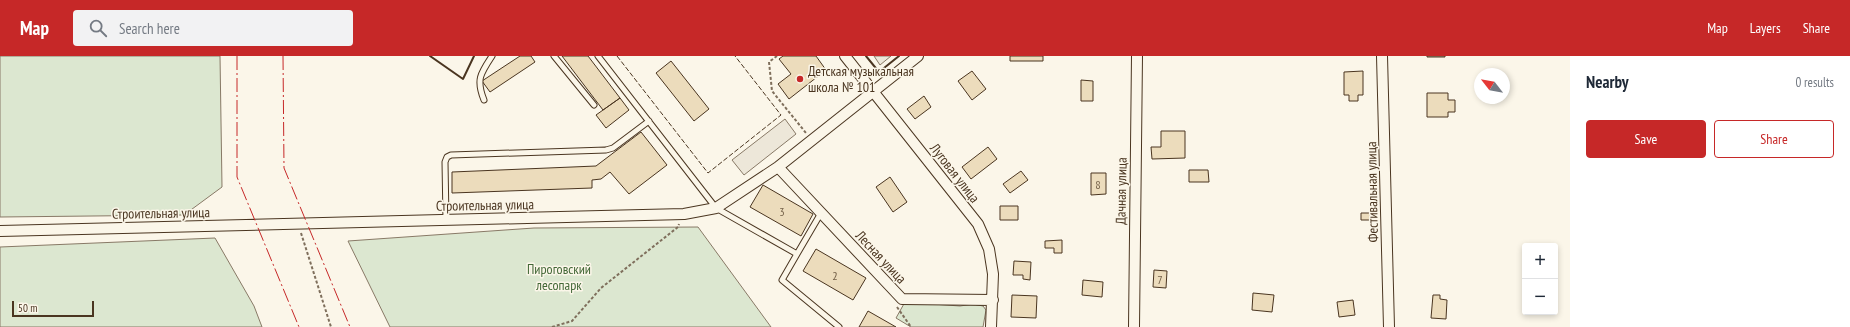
<!DOCTYPE html>
<meta charset="utf-8">
<style>
body{margin:0;font-family:"PT Sans Narrow",sans-serif;background:#f2f2f3;color:#1f2937}
.controls{position:absolute;right:12px;bottom:12px;display:grid;overflow:hidden;border-radius:4px;box-shadow:0 2px 6px #0003}
.controls button{width:36px;height:36px;display:grid;place-items:center;padding:0;border:0;border-bottom:1px solid #e0e1e3;background:#fff;color:#1f2937;font:20px sans-serif}
.compass{position:absolute;left:1474px;top:12px;width:36px;height:36px;border-radius:50%;background:#fff;box-shadow:0 2px 6px #0003;rotate:301deg}
.scale{position:absolute;left:12px;bottom:10px;width:82px;box-sizing:border-box;padding-left:4px;border:2px solid #4a3520;border-top:0;font-size:11px;line-height:14px;white-space:nowrap;color:#4a3520;-webkit-text-stroke:3px #fbf6e9;paint-order:stroke}
.list{margin:0;padding:0;list-style:none}
h2{display:flex;justify-content:space-between;align-items:center;height:52px;margin:0;padding:0 16px;font-size:17px}
h2 small{font-size:13px;font-weight:400;color:#747a83}
.actions{display:flex;gap:8px;padding:12px 16px}
.actions a{flex:1;padding:9px 0;border:1px solid #c62828;border-radius:4px;text-align:center;font-size:14px;color:#c62828}
.actions .main{background:#c62828;color:#fff}
.icon{flex:none;width:22px;height:22px;fill:none;stroke:currentColor;stroke-width:2;stroke-linecap:round;stroke-linejoin:round}
.map{position:relative;flex:none;width:1570px;height:271px;overflow:hidden}
header{display:flex;align-items:center;gap:24px;box-sizing:border-box;height:56px;padding:0 20px;background:#c62828;color:#fff}
header strong{font-size:19px}
nav{display:flex;gap:22px;margin-inline-start:auto;font-size:14px}
.search{width:280px;height:36px;background:#f2f2f3;display:flex;align-items:center;gap:10px;box-sizing:border-box;padding:0 14px;border-radius:4px;color:#747a83;font-size:15px}
main{display:flex}
aside{flex:1;background:#fff}
.map>svg:first-child{display:block}
.green{fill:#dce7d0;stroke:#887966}
.parking{fill:#ede7d9;stroke:#887966}
.building{fill:#ecdcbc;stroke:#4a3520}
.lines{fill:none;stroke-linecap:round;stroke-linejoin:round}
.lane-casing{stroke:#4a3520;stroke-width:7}
.street-casing{stroke:#4a3520;stroke-width:12}
.path{stroke:#7f6f5c;stroke-width:2;stroke-dasharray:3 2;stroke-linecap:butt}
.lane{stroke:#fbf6e9;stroke-width:5}
.street{stroke:#fbf6e9;stroke-width:10}
.fence{stroke:#4a3520;stroke-width:1;stroke-dasharray:5 2;stroke-linecap:butt}
.wall{stroke:#4a3520;stroke-width:2}
.power{stroke:#c62828;stroke-width:1;stroke-dasharray:14 3 2 3;stroke-linecap:butt}
.poi-dot{fill:#c62828;stroke:#fbf6e9;stroke-width:1.5}
.labels{text-anchor:middle;dominant-baseline:central;stroke-width:3;stroke-linejoin:round;paint-order:stroke}
.number-label{font-size:12px;fill:#725f47}
.poi-label{font-size:14px;fill:#4a3520;stroke:#fbf6e9;text-anchor:start}
.street-label{font-size:14px;fill:#4a3520;stroke:#fbf6e9}
.park-label{font-size:14px;fill:#436837;stroke:#fbf6e9}
</style>
<header>
<strong>Map</strong>
<div class="search"><svg class="icon" aria-label="search" viewBox="0 0 24 24"><circle cx="10" cy="10" r="6"/><path d="M15 15l6 6"/></svg>Search here</div>
<nav><a>Map</a><a>Layers</a><a>Share</a></nav>
</header>
<main>
<div class="map">
<svg width="1570" height="271" viewBox="0 0 1570 271">
<rect width="100%" height="100%" fill="#fbf6e9"/>
<path class="green" d="M0,0H220L222,131L184,159L0,161Z
M698,171L771,271H390L348,185L534,172Z
M215,182L254,250L262,271H0V191Z
M905,246L960,250L973,248L983,250L986,254L983,271H911L896,262Z"/>
<path class="parking" d="M874,0H891L880,9Z
M785,63L796,78L744,119L732,104Z"/>
<path class="building" d="M520,0H531L535,6L490,36L482,25Z
M562,0H588L620,42L603,54Z
M783,0H816L826,14L789,43L778,28L791,18L779,3Z
M1010,0H1043V5H1010Z
M1427,0H1445V1H1427Z
M671,5L709,53L694,65L656,17Z
M972,15L986,33L972,44L958,25Z
M1363,15V39H1358V45H1349V39H1344V16Z
M1081,24L1093,25V45H1081Z
M1427,37H1448V44H1455V56H1448V61H1427Z
M924,40L931,51L915,63L907,53Z
M620,42L629,54L606,72L596,59Z
M1161,75H1185V102L1152,103L1151,91H1161Z
M641,76L667,109L629,138L610,116L601,123L592,124V132L452,137V116L596,110Z
M988,91L997,103L971,123L962,111Z
M1189,114H1208L1209,126H1189Z
M1021,115L1028,124L1010,137L1003,128Z
M1091,117H1106V138L1091,139Z
M890,121L907,146L893,156L876,131Z
M763,129L813,158L801,180L750,151Z
M1000,150H1018V164H1000Z
M1361,157H1374V164H1361Z
M1062,184V197H1054V192H1045V185Z
M816,193L866,222L853,244L803,215Z
M1014,205L1031,206L1030,224L1023,223V219H1013Z
M1154,214L1167,215L1166,232L1153,231Z
M1083,224L1103,226L1102,241L1082,239Z
M1253,237L1274,239L1272,256L1252,254Z
M1012,239L1037,240L1036,262L1011,261Z
M1433,239H1440V243L1447,244L1446,263L1431,262Z
M1353,244L1355,259L1339,261L1337,246Z
M868,255L896,271H859Z"/>
<g class="lines">
<defs>
<path id="lane" d="M554,0L594,49
M598,0L716,152L797,198L821,157
M484,44C476,24 480,18 492,0
M446,164L445,106L447,101L451,99L606,94L613,92L649,65
M797,198L782,224L839,271"/>
<path id="street" d="M845,0L978,168L989,193L993,218L991,271
M1382,0L1389,271
M778,111L902,243L993,244
M0,175L684,158L716,152L778,111L918,0
M1134,271L1137,0"/>
</defs>
<use href="#lane" class="lane-casing"/>
<use href="#street" class="street-casing"/>
<path class="path" d="M777,0L769,6L772,35L806,77
M301,177L331,271
M897,251L911,271
M552,271L572,265L601,232L678,171L679,168"/>
<use href="#lane" class="lane"/>
<use href="#street" class="street"/>
<path class="fence" d="M617,0L708,117L781,59L735,0"/>
<path class="wall" d="M430,0L463,23L474,0
M866,0L879,16L899,0"/>
<path class="power" d="M237,0V121L299,271
M283,0L284,112L350,271"/>
</g>
<circle class="poi-dot" cx="800" cy="23" r="4"/>
<g class="labels">
<g class="number-label">
<text x="1098" y="128">8</text>
<text x="782" y="155">3</text>
<text x="835" y="219">2</text>
<text x="1160" y="223">7</text>
</g>
<g class="poi-label">
<text x="808" y="15">Детская музыкальная<tspan x="808" dy="16">школа № 101</tspan></text>
</g>
<g class="street-label">
<text transform="translate(955 117) rotate(52)">Луговая улица</text>
<text transform="translate(1121 135) rotate(-89)">Дачная улица</text>
<text transform="translate(1372 136) rotate(-91)">Фестивальная улица</text>
<text transform="translate(485 149) rotate(-1)">Строительная улица</text>
<text transform="translate(161 157) rotate(-1)">Строительная улица</text>
<text transform="translate(881 201) rotate(47)">Лесная улица</text>
</g>
<g class="park-label">
<text x="559" y="213">Пироговский<tspan x="559" dy="16">лесопарк</tspan></text>
</g>
</g>
</svg>
<div class="controls">
<button>+</button>
<button>−</button>
</div>
<svg class="compass" viewBox="-18 -18 36 36"><path d="M0-13l5 13h-10z" fill="#e53935"/><path d="M0 13l5-13h-10z" fill="#747a83"/></svg>
<div class="scale">50 m</div>
</div>
<aside>
<h2>Nearby<small>0 results</small></h2>
<ul class="list">
</ul>
<div class="actions"><a class="main">Save</a><a>Share</a></div>
</aside>
</main>
